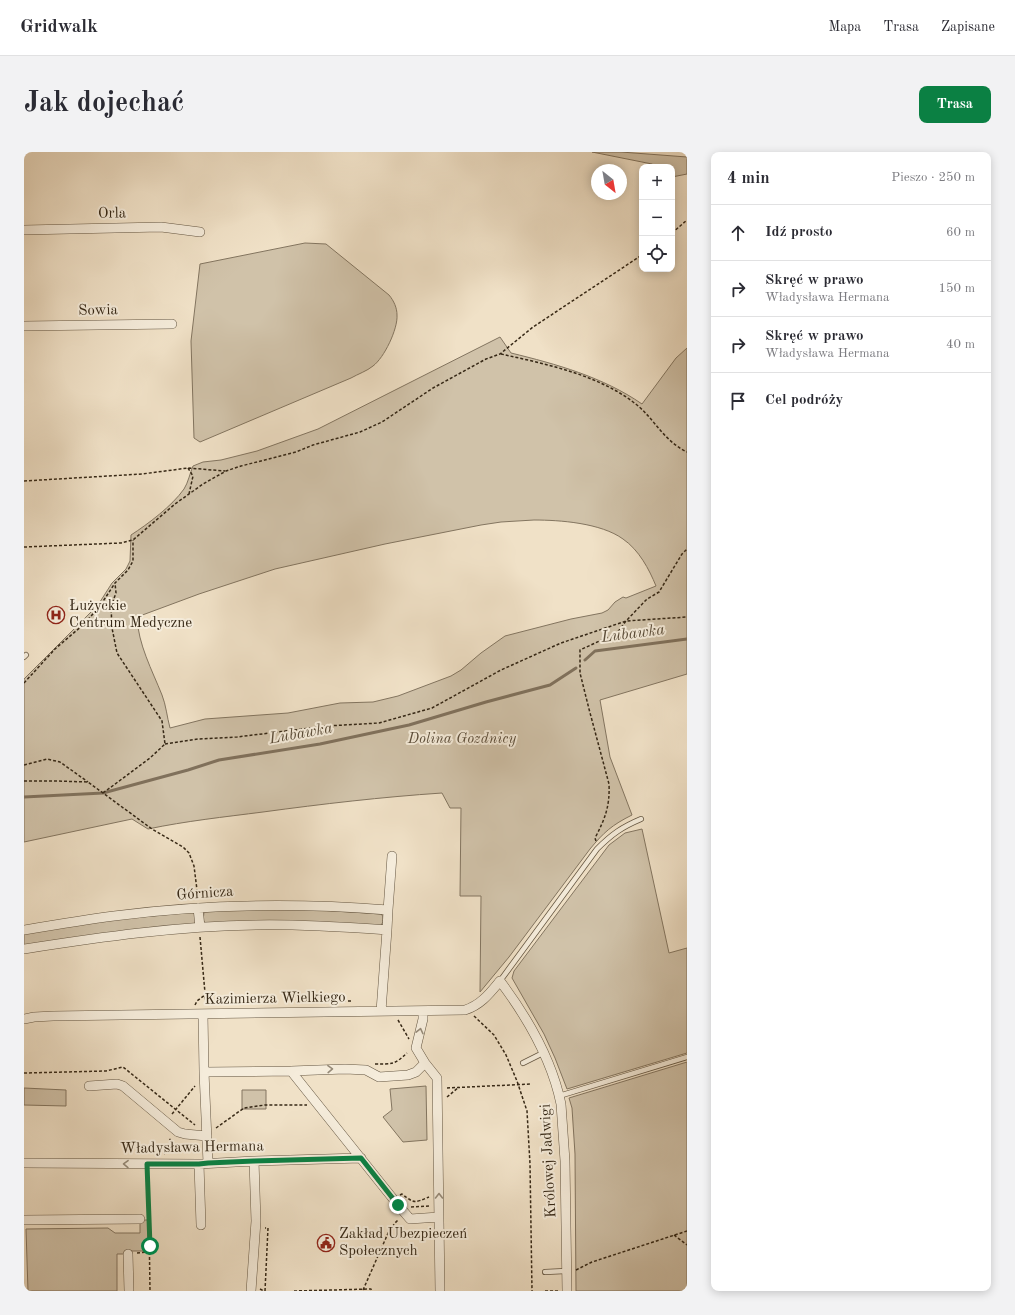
<!DOCTYPE html>
<html lang="pl">
<meta charset="utf-8">
<style>
body{margin:0;font-family:"Old Standard TT",serif;background:#f2f2f3;color:#2b2b33}
.controls{position:absolute;right:12px;top:12px;display:grid;overflow:hidden;border-radius:8px;box-shadow:0 2px 10px #0003}
.controls button{width:36px;height:36px;display:grid;place-items:center;padding:0;border:0;border-bottom:1px solid #e1e1e2;background:#fff;color:#2b2b33;font:20px sans-serif}
.compass{position:absolute;left:567px;top:12px;width:36px;height:36px;border-radius:50%;background:#fff;box-shadow:0 2px 10px #0003;rotate:149deg}
.stop{position:absolute;width:12px;height:12px;margin:-9px;border:3px solid #0b8043;border-radius:50%;background:#fff}
.stop.end{background:#0b8043;border-color:#fff;box-shadow:0 1px 4px #0008}
.list{margin:0;padding:0;list-style:none}
h2{display:flex;justify-content:space-between;align-items:center;height:52px;margin:0;padding:0 16px;font-size:17px}
h2 small{font-size:13px;font-weight:400;color:#7c7c81}
.list li{display:grid;grid-template-columns:26px 1fr auto;gap:12px;align-items:center;box-sizing:border-box;height:56px;padding:0 16px;border-top:1px solid #e1e1e2}
.list b{display:block;font-size:15px;white-space:nowrap}
.list p{margin:0;font-size:13px;white-space:nowrap;color:#7c7c81}
.list em{font-size:13px;font-style:normal;color:#7c7c81}
.icon{flex:none;width:22px;height:22px;fill:none;stroke:currentColor;stroke-width:2;stroke-linecap:round;stroke-linejoin:round}
.map{position:relative;flex:none;width:663px;height:1139px;overflow:hidden;border-radius:8px}
header{display:flex;align-items:center;gap:24px;box-sizing:border-box;height:56px;padding:0 20px;background:#fff;border-bottom:1px solid #e1e1e2}
header strong{font-size:19px}
nav{display:flex;gap:22px;margin-inline-start:auto;font-size:14px}
.intro{display:flex;align-items:center;justify-content:space-between;box-sizing:border-box;height:96px;padding:0 24px}
h1{margin:0;font-size:28px}
.button{padding:10px 18px;border-radius:8px;background:#0b8043;color:#fff;font-size:14px;font-weight:700}
main{display:flex;gap:24px;padding:0 24px}
aside{flex:1;background:#fff;border-radius:8px;box-shadow:0 2px 10px #0003}
.map>svg:first-child{display:block}
.green{fill:#d0c2a9;stroke:#837560;fill-rule:evenodd}
.lines{fill:none;stroke-linecap:round;stroke-linejoin:round}
.stream{stroke:#80715c;stroke-width:3}
.service-casing{stroke:#645642;stroke-width:6}
.minor-casing{stroke:#645642;stroke-width:10}
.path{stroke:#362816;stroke-width:1.5;stroke-dasharray:3 2;stroke-linecap:butt}
.service{stroke:#f5ecdb;stroke-width:4.5}
.minor{stroke:#f5ecdb;stroke-width:9}
.oneway{stroke:#968a78}
.route{stroke:#0b8043;stroke-width:5}
.labels{text-anchor:middle;dominant-baseline:central;stroke-width:4;stroke-linejoin:round;paint-order:stroke}
.street-label{font-size:15px;fill:#362816;stroke:#f5ecdb}
.poi-label{font-size:15px;fill:#362816;stroke:#f5ecdb;text-anchor:start}
.park-label{font-size:15px;font-style:italic;fill:#5c4e3b;stroke:#f5ecdb}
.water-label{font-size:16px;font-style:italic;fill:#5b4d39;stroke:#f5ecdb}
</style>
<header>
<strong>Gridwalk</strong>
<nav><a>Mapa</a><a>Trasa</a><a>Zapisane</a></nav>
</header>
<div class="intro"><h1>Jak dojechać</h1><a class="button">Trasa</a></div>
<main>
<div class="map">
<svg width="663" height="1139" viewBox="0 0 663 1139">
<rect width="100%" height="100%" fill="#f0e1c7"/>
<filter id="stains"><feTurbulence type="fractalNoise" baseFrequency=".005" numOctaves="4"/><feColorMatrix values="0 0 0 0 .2 0 0 0 0 .09 0 0 0 0 .02 0 0 0 .5 -.17"/></filter>
<radialGradient id="worn" r=".72"><stop offset=".6" stop-color="#630" stop-opacity="0"/><stop offset="1" stop-color="#630" stop-opacity=".3"/></radialGradient>
<path class="green" d="M568,0H597L663,5V22L648,25V15H632L628,12Z
M281,91L302,92L365,143C370,149 373,156 373,163C374,177 360,206 349,214C343,219 334,222 327,226L176,290L170,286L167,189L176,112Z
M476,185L487,201C532,212 579,225 618,252L652,206L663,196V522L576,548L586,605L608,663C588,673 580,680 566,697L485,805L456,840L457,744H436L437,656H426L418,641C358,645 298,652 239,660C200,665 162,669 124,677L108,667L0,690V527L74,453L88,431L102,417L106,409L107,383C124,372 148,354 160,337C164,331 166,321 169,314L179,310L197,308L233,299L294,277ZM510,368C536,368 577,371 599,387C615,398 625,417 632,434L602,446L599,445L591,450L584,458L578,461L547,467L481,484L457,501L437,518L427,524L374,544L349,550L316,551L264,561L181,567L146,576C143,565 142,553 138,543C128,518 114,492 113,465L175,442L251,417L361,392L457,373L477,370Z
M618,677L645,801L663,796V901L543,937L531,906L520,882L488,826L490,819L585,693L601,681Z
M211,757L295,758L357,762C360,764 360,771 356,774L182,771L179,769L180,760Z
M170,760L172,768L171,772L0,793V781L86,768Z
M663,910V1139H552L551,1002L548,956L545,946Z
M402,934L403,988L379,990L359,965L368,958L366,937Z
M0,936L42,938V954L0,953Z
M218,938H242V957H218Z
M116,1068H124V1099H101V1102H93V1139H4L2,1077L84,1076L91,1081H116Z"/>
<g class="lines">
<path class="stream" d="M561,508L571,499L663,487
M0,645L79,641L164,618L195,608L296,592L385,573L462,550L526,533L552,516"/>
<defs>
<path id="service" d="M0,505L2,503
M476,829L573,697C588,682 598,675 617,667
M499,911L519,901
M535,944L663,905
M521,1120L542,1119"/>
<path id="minor" d="M0,78L137,75L176,80
M0,174L148,172
M174,756L176,775
M364,758L368,704
M0,778C30,773 60,768 90,764C181,752 274,751 364,758L363,778C319,775 276,772 232,773C154,774 77,785 0,797
M357,859L363,778
M399,859V867L392,896L401,911L413,926L416,1139
M179,862L180,920L267,919L374,1053L386,1067L415,1065
M0,867L10,865L29,864L441,858C457,853 466,841 476,829C503,865 528,908 537,952L541,1009L543,1139
M267,919L321,917L342,918L355,925L384,923L392,920L401,911
M180,920L184,1011
M65,934L93,932L99,934L154,980L161,982L183,984
M0,1011L175,1012L230,1009L337,1006
M175,1012L177,1073
M0,1068L116,1067
M104,1102L105,1139
M227,1139L232,1069L230,1009"/>
</defs>
<use href="#service" class="service-casing"/>
<use href="#minor" class="minor-casing"/>
<path class="path" d="M648,81L663,68
M477,202C522,212 576,223 613,253C631,268 640,289 663,300
M164,316L169,324L165,342
M0,329L118,322L164,316L201,319
M0,395L97,391L109,388L151,352L179,332L202,319L217,314L272,300L289,293L336,280L358,270L409,236L462,207L476,202L509,175L618,103
M0,531L31,497L60,472L76,454L91,431L104,418L109,409V388
M141,592L174,587L213,585L303,574L355,571L408,556L477,518L537,491L602,469L663,465
M0,613L23,607L36,610L64,630
M0,629H32L64,630L128,677L159,695L165,701L170,714L174,746
M79,641L126,606L141,592L138,569L93,501L88,476L87,454L92,441L91,431
M572,689L571,686C581,667 586,654 585,632L565,557L556,521V498L593,481L602,469L623,447L635,440L658,402L663,397
M176,785L182,852
M284,850L328,849
M171,853L173,849L181,843
M450,864L470,883L482,903L493,929L503,959L506,1012L508,1139
M374,868L385,887
M351,912C369,912 370,913 383,901
M0,921L82,919L99,915L171,973
M423,936L507,932
M423,945L435,935
M148,962L171,934
M192,976L220,956L241,953H283
M140,1002L146,997V986
M123,1020L125,1064
M376,1043L378,1042C391,1052 390,1051 405,1045
M387,1055L406,1054
M125,1070L126,1139
M650,1083L663,1093
M113,1101L125,1100
M552,1118L568,1110L663,1079
M236,1137L240,1139
M339,1138L365,1079L371,1071L374,1068
M241,1139L244,1076H241
M270,1139L347,1137L348,1139
M521,1139H534"/>
<use href="#service" class="service"/>
<use href="#minor" class="minor"/>
</g>
<defs><path id="oneway-chevron" d="M-2-3.5L2.5 0L-2 3.5" fill="none" stroke-width="1.6" stroke-linecap="round" stroke-linejoin="round"/></defs>
<g class="oneway">
<use href="#oneway-chevron" transform="translate(396 879) rotate(-77)"/>
<use href="#oneway-chevron" transform="translate(306 917) rotate(-2)"/>
<use href="#oneway-chevron" transform="translate(102 1012) rotate(-179)"/>
<use href="#oneway-chevron" transform="translate(415 1044) rotate(-90)"/>
</g>
<g class="lines">
<path class="route" d="M126,1094L123,1012H175L184,1011L230,1009L337,1006L374,1053"/>
</g>
<defs>
<symbol id="hospital-ring" viewBox="-11 -11 22 22"><circle r="9.5" fill="#f5ecdb" stroke="#8f2418" stroke-width="1.5"/><path d="M-5-5h3v3.5h4V-5h3V5h-3V1.5h-4V5h-3Z" fill="#8f2418"/></symbol>
<symbol id="civic-ring" viewBox="-11 -11 22 22"><circle r="9.5" fill="#f5ecdb" stroke="#8f2418" stroke-width="1.5"/><path d="M-.6-6.5H3V-4.5H.6V-3L4-1V1h2V6H-6V1h2V-1L-.6-3ZM-1.2 2.5V6h2.4V2.5Z" fill="#8f2418"/></symbol>
</defs>
<g fill-rule="evenodd">
<use href="#hospital-ring" x="22" y="453" width="20" height="20"/>
<use href="#civic-ring" x="292" y="1081" width="20" height="20"/>
</g>
<g class="labels">
<g class="street-label">
<text transform="translate(88 62) rotate(-1)">Orla</text>
<text transform="translate(74 159) rotate(-1)">Sowia</text>
<text transform="translate(181 742) rotate(-4)">Górnicza</text>
<text transform="translate(251 847) rotate(-1)">Kazimierza Wielkiego</text>
<text transform="translate(168 996) rotate(-1)">Władysława Hermana</text>
<text transform="translate(525 1009) rotate(-93)">Królowej Jadwigi</text>
</g>
<g class="poi-label">
<text x="45" y="454">Łużyckie<tspan x="45" dy="17">Centrum Medyczne</tspan></text>
<text x="315" y="1082">Zakład Ubezpieczeń<tspan x="315" dy="17">Społecznych</tspan></text>
</g>
<g class="park-label">
<text x="438" y="587">Dolina Gozdnicy</text>
</g>
<g class="water-label">
<text transform="translate(609 482) rotate(-7)">Lubawka</text>
<text transform="translate(277 582) rotate(-10)">Lubawka</text>
</g>
</g>
<rect width="100%" height="100%" filter="url(#stains)"/>
<rect width="100%" height="100%" fill="url(#worn)"/>
</svg>
<div class="controls">
<button>+</button>
<button>−</button>
<button><svg class="icon" aria-label="locate" viewBox="0 0 24 24"><circle cx="12" cy="12" r="6"/><path d="M12 2v4M12 18v4M2 12h4M18 12h4"/></svg></button>
</div>
<svg class="compass" viewBox="-18 -18 36 36"><path d="M0-13l5 13h-10z" fill="#e53935"/><path d="M0 13l5-13h-10z" fill="#7c7c81"/></svg>
<div class="stop" style="left:126px;top:1094px"></div>
<div class="stop end" style="left:374px;top:1053px"></div>
</div>
<aside>
<h2>4 min<small>Pieszo · 250 m</small></h2>
<ul class="list">
<li><svg class="icon" aria-label="ahead" viewBox="0 0 24 24"><path d="M12 20V5M6 11l6-6 6 6"/></svg><div><b>Idź prosto</b></div><em>60 m</em></li>
<li><svg class="icon" aria-label="right" viewBox="0 0 24 24"><path d="M7 20v-9h11M14 6l5 5-5 5"/></svg><div><b>Skręć w prawo</b><p>Władysława Hermana</p></div><em>150 m</em></li>
<li><svg class="icon" aria-label="right" viewBox="0 0 24 24"><path d="M7 20v-9h11M14 6l5 5-5 5"/></svg><div><b>Skręć w prawo</b><p>Władysława Hermana</p></div><em>40 m</em></li>
<li><svg class="icon" aria-label="arrive" viewBox="0 0 24 24"><path d="M6 21V4h12l-3 4 3 4H6"/></svg><div><b>Cel podróży</b></div></li>
</ul>
</aside>
</main>
